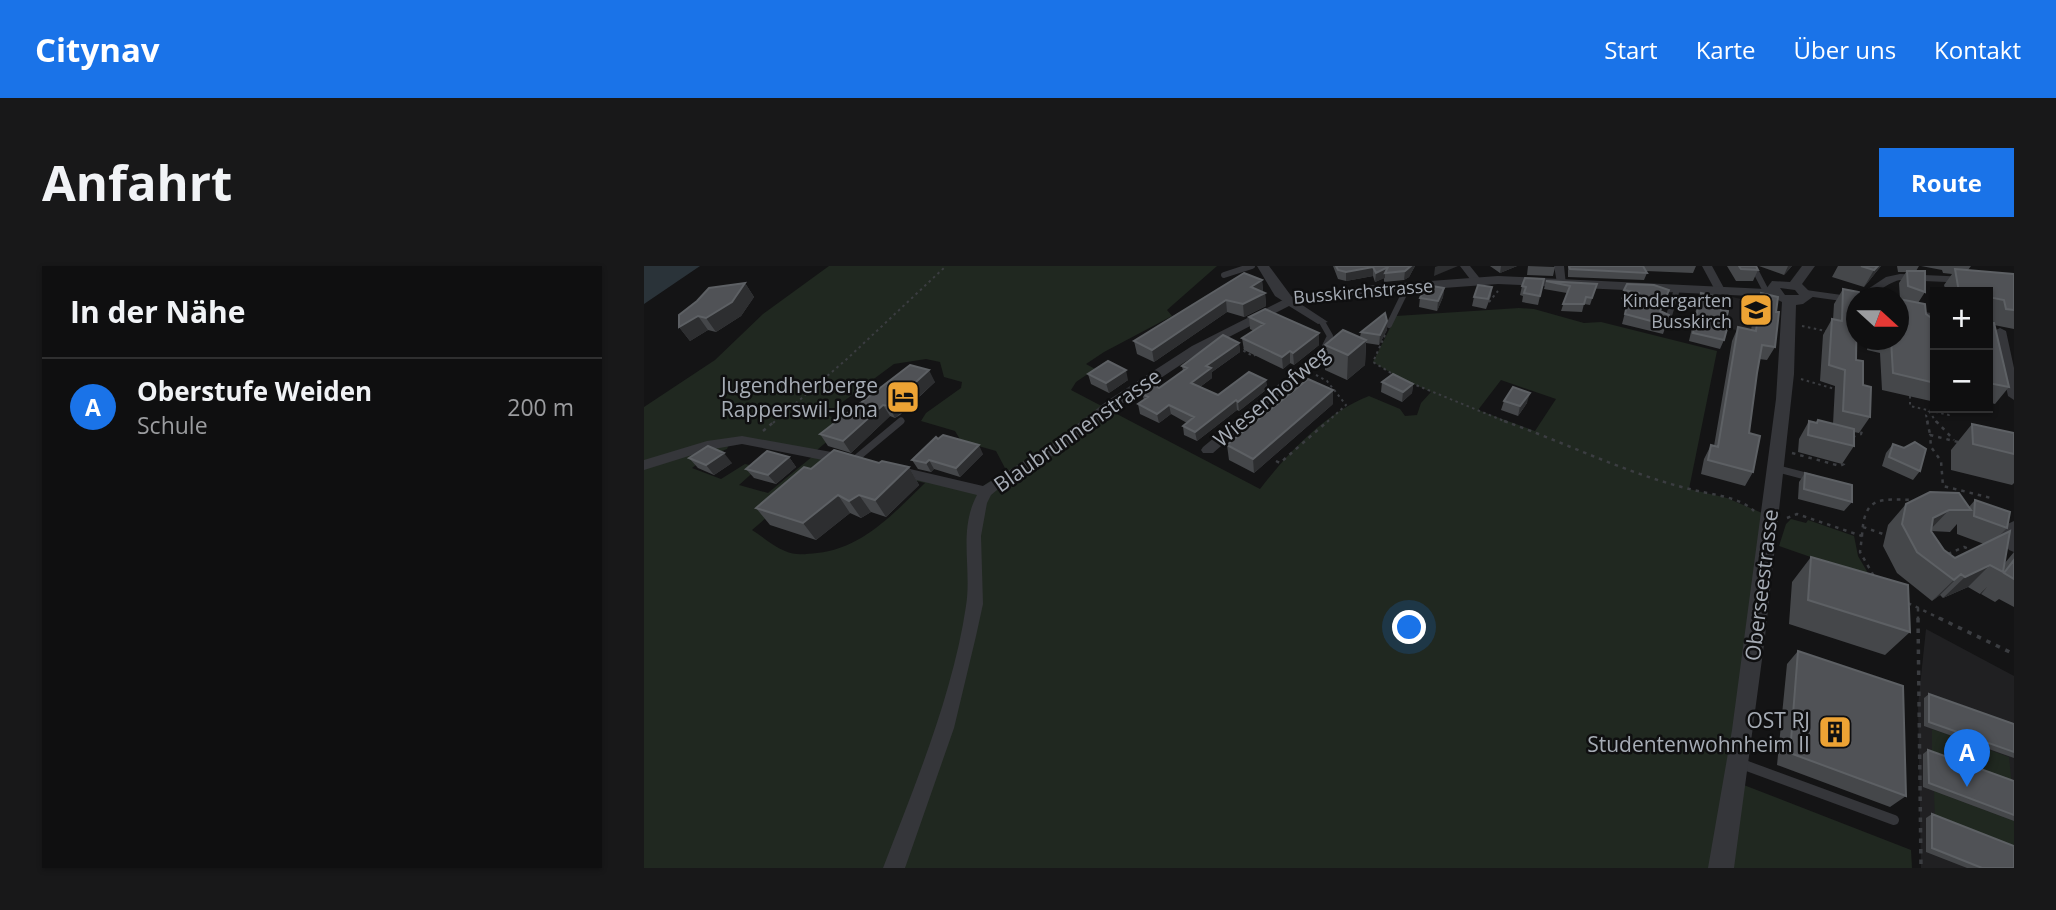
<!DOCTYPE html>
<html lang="de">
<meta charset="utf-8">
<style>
body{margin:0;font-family:"Open Sans",sans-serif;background:#181819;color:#f1f3f6}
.controls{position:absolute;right:21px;top:21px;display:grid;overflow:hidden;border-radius:0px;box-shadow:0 2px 5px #0004}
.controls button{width:63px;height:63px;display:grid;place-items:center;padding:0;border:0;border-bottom:2px solid #2f2f30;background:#0f0f10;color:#f1f3f6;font:35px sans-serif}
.compass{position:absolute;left:1202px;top:21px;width:63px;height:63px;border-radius:50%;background:#0f0f10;box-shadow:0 2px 5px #0004;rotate:111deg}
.you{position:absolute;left:766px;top:362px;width:24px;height:24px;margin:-18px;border:5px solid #fff;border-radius:50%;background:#1a73e8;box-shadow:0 0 0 10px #1a73e833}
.badge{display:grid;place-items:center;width:46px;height:46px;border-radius:50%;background:#1a73e8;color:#fff;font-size:23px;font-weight:700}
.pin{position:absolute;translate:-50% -58px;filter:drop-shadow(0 2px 4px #0008)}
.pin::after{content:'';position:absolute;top:37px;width:24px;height:21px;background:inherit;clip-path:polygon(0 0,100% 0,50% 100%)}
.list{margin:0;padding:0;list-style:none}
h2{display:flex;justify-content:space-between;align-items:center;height:91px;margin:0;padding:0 28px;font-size:30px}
h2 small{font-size:23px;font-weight:400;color:#9b9c9f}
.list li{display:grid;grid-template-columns:46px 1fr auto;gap:21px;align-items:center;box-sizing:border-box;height:98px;padding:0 28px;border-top:2px solid #2f2f30}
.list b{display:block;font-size:26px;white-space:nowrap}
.list p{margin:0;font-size:23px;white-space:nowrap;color:#9b9c9f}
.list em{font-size:23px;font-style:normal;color:#9b9c9f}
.map{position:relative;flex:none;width:1370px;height:602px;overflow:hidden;border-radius:0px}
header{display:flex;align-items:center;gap:42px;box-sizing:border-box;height:98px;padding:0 35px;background:#1a73e8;color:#fff}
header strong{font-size:33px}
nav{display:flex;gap:38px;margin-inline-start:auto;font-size:24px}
.intro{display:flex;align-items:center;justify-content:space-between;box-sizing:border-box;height:168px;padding:0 42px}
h1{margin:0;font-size:49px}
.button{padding:18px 32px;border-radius:0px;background:#1a73e8;color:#fff;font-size:24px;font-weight:700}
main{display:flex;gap:42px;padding:0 42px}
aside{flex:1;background:#0f0f10;border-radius:0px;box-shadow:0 2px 5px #0004}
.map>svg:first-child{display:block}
.built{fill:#202022}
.green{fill:#202820;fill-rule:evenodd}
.water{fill:#2a3339}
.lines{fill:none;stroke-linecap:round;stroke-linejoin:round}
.path-far2{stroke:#3b3d41;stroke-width:2;stroke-dasharray:2.5 3.5;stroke-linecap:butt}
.path-far1{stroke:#3b3d41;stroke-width:2.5;stroke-dasharray:3.5 5;stroke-linecap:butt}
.path{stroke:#3b3d41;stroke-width:3.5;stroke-dasharray:4.5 6;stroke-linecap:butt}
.service-far2{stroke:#35363a;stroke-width:6}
.service-far1{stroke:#35363a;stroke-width:7}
.service{stroke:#35363a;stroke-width:10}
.minor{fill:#35363a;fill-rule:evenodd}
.tertiary{fill:#35363a;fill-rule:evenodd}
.wall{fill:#45474a;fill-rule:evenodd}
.shaded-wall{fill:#2d2e30}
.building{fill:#505256;stroke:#5d6064;stroke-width:2}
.labels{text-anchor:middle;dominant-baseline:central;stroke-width:5;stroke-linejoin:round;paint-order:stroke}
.far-street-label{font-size:18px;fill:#a6acb5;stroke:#0f0f10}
.far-poi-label{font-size:18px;fill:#a6acb5;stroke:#0f0f10;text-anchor:end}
.poi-label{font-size:21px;fill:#a6acb5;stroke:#0f0f10;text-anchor:end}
.street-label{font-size:21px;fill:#a6acb5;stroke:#0f0f10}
</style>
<header>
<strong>Citynav</strong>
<nav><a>Start</a><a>Karte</a><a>Über uns</a><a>Kontakt</a></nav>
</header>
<div class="intro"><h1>Anfahrt</h1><a class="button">Route</a></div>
<main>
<aside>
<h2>In der Nähe<small></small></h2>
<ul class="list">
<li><span class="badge">A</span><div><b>Oberstufe Weiden</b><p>Schule</p></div><em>200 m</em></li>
</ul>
</aside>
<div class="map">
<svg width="1370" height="602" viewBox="0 0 1370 602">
<rect width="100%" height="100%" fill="#141415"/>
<path class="built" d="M1088,31L1129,40L1124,71L1083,62Z
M1282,363L1370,410V602H1277L1274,439Z"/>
<path class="green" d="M185,0H573L523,44L528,50L460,86L442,98L451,103L432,116L427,124L616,223C644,187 681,147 725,130L756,143L761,150L773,149L777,137L787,126L752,110L729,96L752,50L875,42L890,43L940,57L957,56L1073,85L1045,223L1083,232L1125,250L1092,516L1267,584L1268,602H0V141L71,94L119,48ZM282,93L296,96L300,111L318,116L317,122L282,147L277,155L311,165L317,175L352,185L362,204L339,220H327L173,184L206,156L181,149L250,98ZM857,114L912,133L891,165L834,144ZM101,177L169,190L124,227L95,219L115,201L101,198L77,213L48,202L61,192L83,183L85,178ZM189,194L281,217C249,248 219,282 173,287C162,288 151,290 141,285C129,280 119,271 108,264Z
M1147,253L1162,257L1164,254L1210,270L1214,290L1227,312L1135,280L1142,258Z
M1288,463L1365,491L1368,521L1288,491Z
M1290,525L1370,555V586L1291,555Z"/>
<path class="water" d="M0,0H56L0,38Z"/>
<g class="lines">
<path class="path-far2" d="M845,36L854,25
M1158,60L1182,65
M741,69L729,96L752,110
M602,82L598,84L609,90L613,88
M672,109L683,115L702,139L682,157
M1157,113L1194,124
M767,117L865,157
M1266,130V140L1305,149L1304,142
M1285,145L1293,157
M129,157L204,92L302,0
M1284,157L1282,149L1285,145"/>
<path class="path-far1" d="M860,155C925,178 987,210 1054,225C1072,229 1097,232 1110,245
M1283,155L1286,168
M1292,155L1310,174
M119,165L131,155
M1208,171L1217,168L1219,161
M1314,176L1286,169L1287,181L1297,195L1299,220L1347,232
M1148,187L1196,200L1200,198V194
M632,195L636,197L684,155
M1143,252L1153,248L1218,270L1216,286L1231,312
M1219,261L1242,269
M1218,270C1220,230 1235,233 1270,234
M1304,288L1320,281L1330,285
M1264,337L1299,354
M1274,342V354"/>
<path class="path" d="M1274,352L1277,602
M1295,352L1370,388"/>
<path class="service-far2" d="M1109,0L1123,27
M580,9L608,0
M1024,53L1033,23
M678,56L686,70L681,80
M745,59L764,20
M255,157L257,155"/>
<path class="service-far1" d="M209,195L257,155
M1131,202L1169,212"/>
<path class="service" d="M1095,497L1250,554"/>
<path class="minor" d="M816,0H826L838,15L837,17H829Z
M910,0H920L922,19L913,17Z
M1058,0H1068L1081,24L1080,26H1072Z
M1256,8L1326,11L1331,14L1326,17L1256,14C1238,18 1233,32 1212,32V37L1162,30L1157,27L1162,24L1212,31L1242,11Z
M641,33H649L684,56L674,58L645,40L556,86L473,141L418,184L359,219L347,229L343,237L337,270L339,338L332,370L310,462L261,602H239C271,519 309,428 322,340C328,303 314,264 333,229L244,207L242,204L244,201L249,199L339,220L408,178L463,135L548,80Z
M1254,40L1291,48V54L1254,46Z
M1356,62L1362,65L1370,102V134L1364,130L1350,65Z
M690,72L696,76L694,78L569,187H559L557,184L559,181Z
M98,170L204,189L211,194L204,199L98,178L64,184L0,204V194L63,175Z
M1370,255V286L1365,284L1355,270L1359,260Z"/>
<path class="tertiary" d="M613,0H625L648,31L718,20L854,10L1122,23L1128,15L1146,16L1158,0H1171L1158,18L1170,30L1159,38L1152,39L1150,108L1121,371L1090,602H1064L1088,464L1132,133L1138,36L1128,31L854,18L718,28L645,39L631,30ZM1136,22L1151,24L1155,29H1141Z"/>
</g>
<path class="wall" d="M689,0H771L765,11L760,14L740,16V12L731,16L729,10L702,15L694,13Z
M846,0H873L856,7Z
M884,0L911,1L909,10L883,9Z
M924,0H1052L1049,7L1002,5L1003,7L1000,14L924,11Z
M1083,0H1112L1114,4L1109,15H1092Z
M1115,0H1148L1140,9Z
M1194,0H1237L1220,21L1188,11Z
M1253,0H1275L1272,5L1281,26L1274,37L1282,48L1286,51L1291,48V136L1238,124L1236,87L1223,84L1225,74H1255L1262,34L1256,33L1255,17L1262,6H1254Z
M1277,0H1327L1324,4L1370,8V63L1350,59L1348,50L1344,49V26H1302L1300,19L1308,8L1299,7L1298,4Z
M900,13L894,39L878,36L879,30L876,29L878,20Z
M618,14L619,26L621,27L622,40L600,51L583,46L510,96L493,88L490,75Z
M902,15L953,18L946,39L940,38L938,46L917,45L923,27L900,23Z
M101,17L110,31L97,50L72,66L64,64L46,75L35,61Z
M983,18L1016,45L1022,59L1019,68L978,58L983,39L989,40L990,36L977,33Z
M848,21L847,30L842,43L828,40L830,31Z
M800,22L799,31L793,45L775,41L776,32Z
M1199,23L1213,32L1212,94L1219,119L1226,151L1215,167L1210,166V180L1198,198L1154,186L1155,173L1165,155L1172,157L1174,154L1189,158L1191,120L1176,115L1179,69L1188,53L1189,54L1190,38Z
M1057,27L1077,44L1080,74L1076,83L1045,75L1054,35Z
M1117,27L1132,46L1131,81L1123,94L1115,93L1105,167L1109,206L1101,220L1057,208L1060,193L1067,179L1070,180L1088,75L1094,61L1107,64L1111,41Z
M605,51L675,79L650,99L646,97L639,103L600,84L598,72L610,65L606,63Z
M1344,56L1365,121L1351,138L1344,136Z
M743,64L735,79L722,77L721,99L703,114L681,104V79L716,71L717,66Z
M595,77L596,86L568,106V112L556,121L574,129L622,114L623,123L595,145L593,144L553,175L540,169L539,160L543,157L527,148L515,157L496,148L494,138L500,134L498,128L515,122L539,105L538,100Z
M266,99L291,116L256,149L251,152L246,150L207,187L184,180L176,168Z
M444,108L484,114L465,127L447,118Z
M738,116L769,118L768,127L758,136L737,126Z
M860,135L883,137L874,150L857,144Z
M689,138L610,207L585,194L583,179Z
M1328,158L1370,167V217L1368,219L1307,204V184Z
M294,173L339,188L316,211L290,203L287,206L274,203L268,194Z
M1249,178L1260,182L1276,205L1269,214L1238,200L1242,187Z
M145,191L152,201L132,218L110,212L102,203Z
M45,192L88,197L70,209L54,202Z
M235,197L265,201L275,219L242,251L227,246L217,252L206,247L172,274L126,259L112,242L167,203Z
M1161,207L1208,236L1200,245L1154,233L1155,216Z
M1331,234L1363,262L1354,271L1360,298L1370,286V341L1355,333L1351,336L1337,328L1343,321L1336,328L1324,321L1299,332L1296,329L1288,335L1253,307L1239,280L1244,259L1262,238L1325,241ZM1313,258V268L1340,278L1311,292L1300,284L1287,265L1306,266Z
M1167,291L1266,366L1241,389L1145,358L1148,316Z
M1154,385L1262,530L1246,541L1133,499L1143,398Z
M1285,428L1370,458V495V492L1280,460V432Z
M1284,484L1370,515V555L1279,521V488Z
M1288,548L1370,602H1323L1282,586V552Z"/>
<path class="shaded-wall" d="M767,0H771L765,11L760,14L761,5Z
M794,0H814L790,10L791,1Z
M857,0H873L856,7Z
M1144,0H1148L1140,9Z
M1234,0H1237L1220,21L1230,4Z
M729,1V10L702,15V6Z
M744,1L741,7V12L731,16L732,7Z
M618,14L619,26L607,21Z
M101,17L110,31L97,50L72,66L62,52Z
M800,22L799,31L793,45L794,35Z
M621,27L622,40L600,51L599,38Z
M582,34L583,46L510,96L508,84Z
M54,50L64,64L46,75L35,61Z
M743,55V64L735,79L736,69Z
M675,67V79L650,99L649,87Z
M722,74L721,99L703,114L704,89Z
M595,77L596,86L568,106V112L549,126L547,117L562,100Z
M646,85V97L639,103L638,91Z
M285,104L291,116L251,152L245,140Z
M482,104L484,114L465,127L462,117Z
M622,114L623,123L595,145L594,136Z
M769,118L768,127L758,136L759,126Z
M689,124V138L610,207L609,193Z
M886,127L883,137L874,150L876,140Z
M592,134L593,144L553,175L551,166Z
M239,139L246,150L207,187L199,175Z
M525,139L527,148L515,157L513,148Z
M335,179L339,188L316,211L312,202Z
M80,187L88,197L70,209L62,199Z
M145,191L152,201L132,218L124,209Z
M285,194L290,203L287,206L282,197Z
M265,201L275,219L242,251L231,234Z
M194,229L206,247L172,274L159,257Z
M215,229L227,246L217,252L205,235Z
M1305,244L1285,265L1289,252Z
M1346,299L1324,321L1299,332L1321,311Z
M1317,308L1296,329L1288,335L1310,314Z"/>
<path class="building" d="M692,0H767L761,5L741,7L744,1L732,7L729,1L702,6L694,4Z
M925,0H999L1003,7L926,3Z
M1095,0H1112L1114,4L1097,3Z
M1217,0H1234L1230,4Z
M1311,3L1370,8V44L1362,43L1360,34L1344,31V26H1315Z
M1263,5H1281V26L1264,20Z
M600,7L618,14L607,21L621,27L599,38L582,34L508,84L490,75Z
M881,12L900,13L896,30L880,27L882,21L878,20Z
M902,15L953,18L948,32L942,31L940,38H919L926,20Z
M101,17L88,36L62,52L54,50L35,61V49L53,35L65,22Z
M983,18L1010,19L1025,24L1016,45L1025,49L1022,59L981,48L983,39L989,40L995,27L980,24Z
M782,19L800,22L794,35L776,32Z
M834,19L848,21L844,33L830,31Z
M1199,23L1215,26L1216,32H1213L1212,94L1219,95V119L1227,121L1226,151L1199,145L1201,104L1185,99L1188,53L1198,55Z
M1057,27L1080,32L1077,44L1084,45L1082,55H1085L1080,74L1049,67Z
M1117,27L1134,31L1132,46H1135L1131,81L1118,79L1113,107L1105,167L1116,170L1109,206L1064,194L1067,179L1074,181L1094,61L1112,65Z
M1255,33L1281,38L1282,48L1286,51L1291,48V117L1249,107L1247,74H1255Z
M621,43L675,67L649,87L646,85L638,91L598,72L620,58L605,51Z
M741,47L743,55L736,69L717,66Z
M1344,56L1350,57L1365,121L1344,117Z
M699,64L722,74L704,89L681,79Z
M579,69L595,77L562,100L567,102L547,117L574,129L605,106L622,114L594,136L592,134L551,166L539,160L550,151L525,139L513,148L494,138L504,131L498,128L510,119L515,122L543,102L538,100Z
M464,95L482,104L462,117L444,108Z
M266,99L285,104L249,137L245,140L239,139L199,175L176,168Z
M749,108L769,118L759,126L738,116Z
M664,113L689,124L609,193L583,179Z
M869,121L886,127L876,140L860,135Z
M1174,154L1210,163V180L1164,169L1165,155L1173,157Z
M1328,158L1370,167V188L1329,178Z
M299,169L335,179L312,202L285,194L282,197L268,194L292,171L294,173Z
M1271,176L1282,183L1276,205L1245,191L1249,178L1260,182Z
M64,180L80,187L62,199L45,192Z
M190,184L235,197L238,195L265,201L231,234L215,229L205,235L194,229L159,257L112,242L160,201L167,203Z
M123,185L145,191L124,209L102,203Z
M1161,207L1208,219V236L1160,223Z
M1286,226L1315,227L1327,244H1305L1289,252L1287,265L1300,284L1311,292L1366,265L1359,306L1346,299L1321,311L1317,308L1310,314L1273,286L1258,258L1262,238Z
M1331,234L1366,246L1363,262L1330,250Z
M1167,291L1264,319L1266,366L1164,334Z
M1370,294V313L1360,307Z
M1154,385L1259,420L1262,530L1146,487Z
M1285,428L1370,458V486L1285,456Z
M1284,484L1370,515V549L1285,517Z
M1288,548L1370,580V602H1338L1288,582Z"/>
<defs>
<symbol id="school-square" viewBox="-11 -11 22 22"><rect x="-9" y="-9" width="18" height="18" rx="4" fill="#eda334" stroke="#0f0f10"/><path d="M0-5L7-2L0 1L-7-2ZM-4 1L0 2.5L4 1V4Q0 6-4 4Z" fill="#111"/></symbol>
<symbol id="hotel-square" viewBox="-11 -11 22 22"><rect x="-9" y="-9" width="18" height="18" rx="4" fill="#eda334" stroke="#0f0f10"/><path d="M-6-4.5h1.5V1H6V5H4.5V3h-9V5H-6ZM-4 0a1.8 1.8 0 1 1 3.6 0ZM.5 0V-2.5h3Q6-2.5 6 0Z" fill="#111"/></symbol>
<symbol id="building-square" viewBox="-11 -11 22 22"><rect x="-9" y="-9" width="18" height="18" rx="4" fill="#eda334" stroke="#0f0f10"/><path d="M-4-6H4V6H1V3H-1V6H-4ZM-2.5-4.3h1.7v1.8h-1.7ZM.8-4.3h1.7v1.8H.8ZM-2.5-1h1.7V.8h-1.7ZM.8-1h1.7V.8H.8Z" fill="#111"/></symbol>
</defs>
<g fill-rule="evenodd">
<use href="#school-square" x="1093" y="25" width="38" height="38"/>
<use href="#hotel-square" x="240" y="112" width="38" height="38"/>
<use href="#building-square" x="1172" y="447" width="38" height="38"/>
</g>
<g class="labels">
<g class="far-street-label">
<text transform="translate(719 25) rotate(-5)">Busskirchstrasse</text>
</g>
<g class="far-poi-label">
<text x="1088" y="34">Kindergarten<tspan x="1088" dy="21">Busskirch</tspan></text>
</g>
<g class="poi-label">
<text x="234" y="119">Jugendherberge<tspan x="234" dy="24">Rapperswil-Jona</tspan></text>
<text x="1166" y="454">OST RJ<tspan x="1166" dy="24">Studentenwohnheim II</tspan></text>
</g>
<g class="street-label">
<text transform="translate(627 130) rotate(-40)">Wiesenhofweg</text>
<text transform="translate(433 164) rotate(-35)">Blaubrunnenstrasse</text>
<text transform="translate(1117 319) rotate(-83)">Oberseestrasse</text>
</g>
</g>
</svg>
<div class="controls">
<button>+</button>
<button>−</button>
</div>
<svg class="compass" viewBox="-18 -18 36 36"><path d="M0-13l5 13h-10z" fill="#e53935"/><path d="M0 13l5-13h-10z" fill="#9b9c9f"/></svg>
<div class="you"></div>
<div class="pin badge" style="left:1323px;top:521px">A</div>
</div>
</main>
